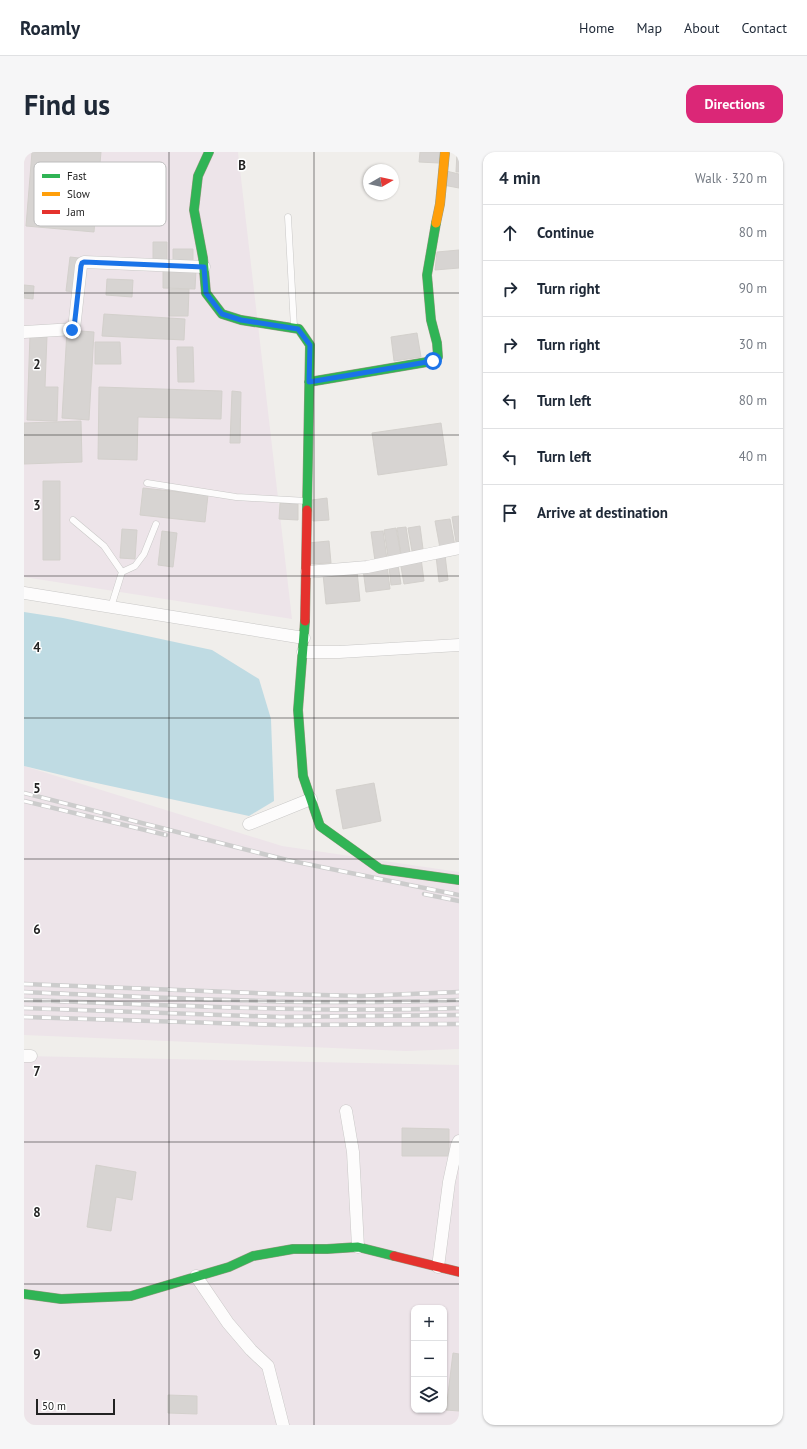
<!DOCTYPE html>
<meta charset="utf-8">
<style>
body{margin:0;font-family:"PT Sans",sans-serif;background:#f6f6f7;color:#1f2937}
.controls{position:absolute;right:12px;bottom:12px;display:grid;overflow:hidden;border-radius:8px;box-shadow:0 1px 3px #0004}
.controls button{width:36px;height:36px;display:grid;place-items:center;padding:0;border:0;border-bottom:1px solid #e0e1e3;background:#fff;color:#1f2937;font:20px sans-serif}
.compass{position:absolute;left:339px;top:12px;width:36px;height:36px;border-radius:50%;background:#fff;box-shadow:0 1px 3px #0004;rotate:81deg}
.scale{position:absolute;left:12px;bottom:10px;width:79px;box-sizing:border-box;padding-left:4px;border:2px solid #222;border-top:0;font-size:11px;line-height:14px;white-space:nowrap;color:#222;-webkit-text-stroke:3px #fff;paint-order:stroke}
.stop{position:absolute;width:12px;height:12px;margin:-9px;border:3px solid #1a73e8;border-radius:50%;background:#fff}
.stop.end{background:#1a73e8;border-color:#fff;box-shadow:0 1px 4px #0008}
.list{margin:0;padding:0;list-style:none}
h2{display:flex;justify-content:space-between;align-items:center;height:52px;margin:0;padding:0 16px;font-size:17px}
h2 small{font-size:13px;font-weight:400;color:#747a83}
.list li{display:grid;grid-template-columns:26px 1fr auto;gap:12px;align-items:center;box-sizing:border-box;height:56px;padding:0 16px;border-top:1px solid #e0e1e3}
.list b{display:block;font-size:15px;white-space:nowrap}
.list em{font-size:13px;font-style:normal;color:#747a83}
.icon{flex:none;width:22px;height:22px;fill:none;stroke:currentColor;stroke-width:2;stroke-linecap:round;stroke-linejoin:round}
.map{position:relative;flex:none;width:435px;height:1273px;overflow:hidden;border-radius:12px}
header{display:flex;align-items:center;gap:24px;box-sizing:border-box;height:56px;padding:0 20px;background:#fff;border-bottom:1px solid #e0e1e3}
header strong{font-size:19px}
nav{display:flex;gap:22px;margin-inline-start:auto;font-size:14px}
.intro{display:flex;align-items:center;justify-content:space-between;box-sizing:border-box;height:96px;padding:0 24px}
h1{margin:0;font-size:28px}
.button{padding:10px 18px;border-radius:12px;background:#db2777;color:#fff;font-size:14px;font-weight:700}
main{display:flex;gap:24px;padding:0 24px}
aside{flex:1;background:#fff;border-radius:12px;box-shadow:0 1px 3px #0004}
.map>svg:first-child{display:block}
.industrial{fill:#ede4e9;fill-rule:evenodd}
.water{fill:#bfdbe3}
.building{fill:#d7d4d2;stroke:#d3d0cc}
.lines{fill:none;stroke-linecap:round;stroke-linejoin:round}
.lane-casing{stroke:#c9c8c7;stroke-width:7}
.street-casing{stroke:#c9c8c7;stroke-width:13}
.fast-casing{stroke:#999a82;stroke-width:10}
.slow-casing{stroke:#999a82;stroke-width:10}
.jam-casing{stroke:#999a82;stroke-width:10}
.lane{stroke:#fdfcfc;stroke-width:6}
.street{stroke:#fdfcfc;stroke-width:12}
.fast{stroke:#30b455;stroke-width:9}
.slow{stroke:#ff9f0a;stroke-width:9}
.jam{stroke:#e5322d;stroke-width:9}
.rail-casing{stroke:#ccc;stroke-width:4.5}
.rail{stroke:#fff;stroke-width:3;stroke-dasharray:9;stroke-linecap:butt}
.route{stroke:#1a73e8;stroke-width:5}
.grid{fill:none;stroke:#222;stroke-width:1;stroke-opacity:0.55}
.key{fill:#fff;stroke:#bdbdbd;stroke-width:1}
.key-label{font-size:11px;fill:#222}
.grid-label{font-size:13px;text-anchor:middle;font-weight:bold;fill:#222;stroke:#fff;stroke-width:3;stroke-linejoin:round;paint-order:stroke}
</style>
<header>
<strong>Roamly</strong>
<nav><a>Home</a><a>Map</a><a>About</a><a>Contact</a></nav>
</header>
<div class="intro"><h1>Find us</h1><a class="button">Directions</a></div>
<main>
<div class="map">
<svg width="435" height="1273" viewBox="0 0 435 1273">
<rect width="100%" height="100%" fill="#f0eeeb"/>
<path class="industrial" d="M0,0H214L268,467L0,425Z
M0,614L258,694L435,720V897L382,899L0,883Z
M0,904L435,913V1273H0ZM390,1156H420V1258H390Z"/>
<path class="water" d="M0,460L39,466L188,498L235,527L247,567L250,649L225,664L54,627L0,614Z"/>
<path class="building" d="M8,0H77L70,80L2,74Z
M396,0H416L415,11L395,10Z
M433,0H435V20H432Z
M422,19L435,22V36L419,33Z
M129,90H143V110H129Z
M149,97H169V110H149Z
M435,98V116L411,118L413,100Z
M46,105L55,106L51,140L42,139Z
M139,117L172,118L171,137L139,136Z
M83,127L109,128L108,145L82,143Z
M0,133L10,134L9,147L0,146Z
M145,137H165L164,164H145Z
M80,162L161,167L160,188L78,184Z
M43,178L70,180L65,268L38,266Z
M393,181L397,205L370,209L367,185Z
M6,183L23,184L21,235H34L33,269L3,268Z
M71,190H96L97,212H71Z
M153,195H169L170,230H154Z
M75,235L198,239L197,267L114,265L113,308L74,307Z
M208,239L217,240L216,291H206Z
M57,269L58,310L0,312V271Z
M417,271L423,313L354,323L348,281Z
M19,329H36V408H19Z
M119,336L184,343L181,370L116,363Z
M303,346L305,368L289,369L288,348Z
M256,351L274,352V368L255,367Z
M435,364V390H432L428,365Z
M426,367L431,394L416,396L411,369Z
M396,374L399,397L388,399L384,376Z
M382,375L386,401L377,403L373,376Z
M372,376L377,403L364,405L360,378Z
M98,377L113,378L111,407L96,406Z
M138,379L153,381L149,415L134,413Z
M359,379L363,407L351,409L347,380Z
M305,389L307,411L285,412L284,391Z
M421,403L424,428L415,430L412,404Z
M397,406L400,429L380,432L376,409Z
M363,413L366,437L342,440L339,417Z
M374,413L377,432L367,433L365,415Z
M333,419L336,449L302,452L299,422Z
M350,631L357,669L319,677L312,638Z
M378,976L425,977V1004H378Z
M72,1013L112,1020L108,1048L92,1045L87,1079L63,1075Z
M429,1201L435,1202V1259L422,1258Z
M144,1243L173,1244V1262L144,1261Z"/>
<g class="lines">
<defs>
<path id="lane" d="M264,65L270,175
M123,331L212,345L283,349
M49,368L80,394L98,420L87,455
M98,420L111,414L120,402L132,372"/>
<path id="street" d="M0,180L50,177L57,114L58,111L60,110L180,115
M283,420L343,415L435,396
M0,441L280,486
M279,500H315L435,493
M225,672L287,647
M0,904H7
M322,959L329,1000L334,1095
M414,1115L425,1030L433,993L435,989
M172,1124L204,1171L227,1198L244,1214L259,1273"/>
<path id="fast" d="M185,0L174,24L170,58L179,106L182,141L198,162L217,168L275,177L286,193L283,358
M285,230L409,209L414,205L413,191L407,168L403,123L412,71
M281,469L274,558L279,624L296,674L356,717L435,728
M0,1142L37,1147L107,1144L205,1115L229,1104L269,1097H303L334,1095L370,1104"/>
<path id="slow" d="M412,71L416,52L421,0"/>
<path id="jam" d="M281,469L283,358
M370,1104L435,1120"/>
</defs>
<use href="#lane" class="lane-casing"/>
<use href="#street" class="street-casing"/>
<use href="#fast" class="fast-casing"/>
<use href="#slow" class="slow-casing"/>
<use href="#jam" class="jam-casing"/>
<use href="#lane" class="lane"/>
<use href="#street" class="street"/>
<use href="#fast" class="fast"/>
<use href="#slow" class="slow"/>
<use href="#jam" class="jam"/>
<defs>
<path id="rail" d="M0,641L263,708L435,743
M0,649L142,683
M400,742L435,749
M0,832L256,842L337,844L435,840
M0,840C145,846 290,854 435,848
M0,848C145,853 290,861 435,856
M0,856L256,865L435,863
M0,865L257,873L435,872"/>
</defs>
<use href="#rail" class="rail-casing"/>
<use href="#rail" class="rail"/>
</g>
<g class="lines">
<path class="route" d="M48,178L50,176L57,114L58,111L60,110L180,115L182,141L198,162L217,168L274,177L286,193L285,230L409,209"/>
</g>
<path class="grid" d="M145,0V1273M290,0V1273M0,141H435M0,283H435M0,424H435M0,566H435M0,707H435M0,849H435M0,990H435M0,1132H435"/>
<rect x="10" y="10" width="132" height="64" rx="6" class="key"/>
<rect x="18" y="22" width="18" height="4" fill="#30b455"/>
<rect x="18" y="40" width="18" height="4" fill="#ff9f0a"/>
<rect x="18" y="58" width="18" height="4" fill="#e5322d"/>
<g class="key-label">
<text x="43" y="28">Fast</text>
<text x="43" y="46">Slow</text>
<text x="43" y="64">Jam</text>
</g>
<g class="grid-label">
<text x="218" y="18">B</text>
<text x="13" y="217">2</text>
<text x="13" y="358">3</text>
<text x="13" y="500">4</text>
<text x="13" y="641">5</text>
<text x="13" y="782">6</text>
<text x="13" y="924">7</text>
<text x="13" y="1065">8</text>
<text x="13" y="1207">9</text>
</g>
</svg>
<div class="controls">
<button>+</button>
<button>−</button>
<button><svg class="icon" aria-label="layers" viewBox="0 0 24 24"><path d="M12 4l9 5-9 5-9-5zM3 14l9 5 9-5"/></svg></button>
</div>
<svg class="compass" viewBox="-18 -18 36 36"><path d="M0-13l5 13h-10z" fill="#e53935"/><path d="M0 13l5-13h-10z" fill="#747a83"/></svg>
<div class="scale">50 m</div>
<div class="stop" style="left:409px;top:209px"></div>
<div class="stop end" style="left:48px;top:178px"></div>
</div>
<aside>
<h2>4 min<small>Walk · 320 m</small></h2>
<ul class="list">
<li><svg class="icon" aria-label="ahead" viewBox="0 0 24 24"><path d="M12 20V5M6 11l6-6 6 6"/></svg><div><b>Continue</b></div><em>80 m</em></li>
<li><svg class="icon" aria-label="right" viewBox="0 0 24 24"><path d="M7 20v-9h11M14 6l5 5-5 5"/></svg><div><b>Turn right</b></div><em>90 m</em></li>
<li><svg class="icon" aria-label="right" viewBox="0 0 24 24"><path d="M7 20v-9h11M14 6l5 5-5 5"/></svg><div><b>Turn right</b></div><em>30 m</em></li>
<li><svg class="icon" aria-label="left" viewBox="0 0 24 24"><path d="M17 20v-9H6M10 6l-5 5 5 5"/></svg><div><b>Turn left</b></div><em>80 m</em></li>
<li><svg class="icon" aria-label="left" viewBox="0 0 24 24"><path d="M17 20v-9H6M10 6l-5 5 5 5"/></svg><div><b>Turn left</b></div><em>40 m</em></li>
<li><svg class="icon" aria-label="arrive" viewBox="0 0 24 24"><path d="M6 21V4h12l-3 4 3 4H6"/></svg><div><b>Arrive at destination</b></div></li>
</ul>
</aside>
</main>
